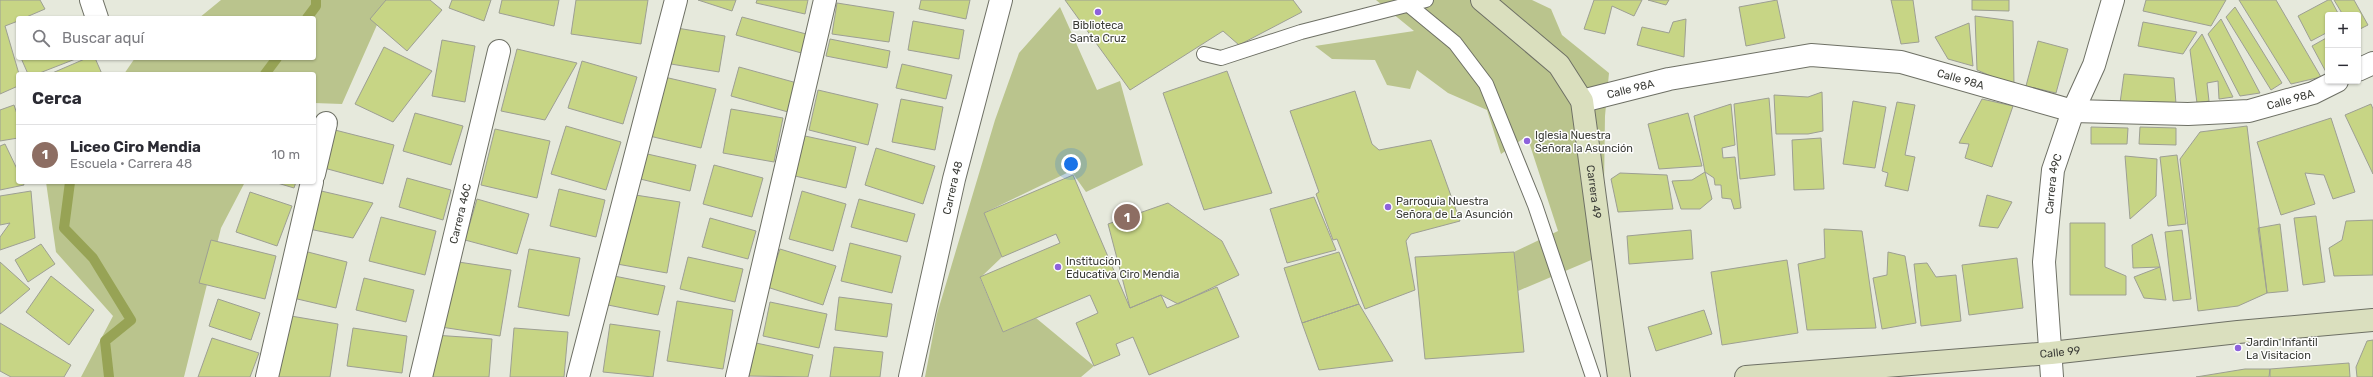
<!DOCTYPE html>
<html lang="es">
<meta charset="utf-8">
<style>
body{margin:0;font-family:Rubik,sans-serif;background:#f2f2f3;color:#2b2b33}
.controls{position:absolute;right:12px;top:12px;display:grid;overflow:hidden;border-radius:4px;box-shadow:0 1px 3px #0004}
.controls button{width:36px;height:36px;display:grid;place-items:center;padding:0;border:0;border-bottom:1px solid #e1e1e2;background:#fff;color:#2b2b33;font:20px sans-serif}
.you{position:absolute;left:1071px;top:164px;width:14px;height:14px;margin:-10px;border:3px solid #fff;border-radius:50%;background:#1a73e8;box-shadow:0 0 0 6px #1a73e833}
.badge{display:grid;place-items:center;width:26px;height:26px;border-radius:50%;background:#ea580c;color:#fff;font-size:13px;font-weight:700}
.pin{position:absolute;translate:-50% -50%;border:2px solid #fff;box-shadow:0 1px 4px #0006}
.list{margin:0;padding:0;list-style:none}
h2{display:flex;justify-content:space-between;align-items:center;height:52px;margin:0;padding:0 16px;font-size:17px}
h2 small{font-size:13px;font-weight:400;color:#7c7c81}
.list li{display:grid;grid-template-columns:26px 1fr auto;gap:12px;align-items:center;box-sizing:border-box;height:60px;padding:0 16px;border-top:1px solid #e1e1e2}
.list b{display:block;font-size:15px;white-space:nowrap}
.list p{margin:0;font-size:13px;white-space:nowrap;color:#7c7c81}
.list em{font-size:13px;font-style:normal;color:#7c7c81}
.icon{flex:none;width:22px;height:22px;fill:none;stroke:currentColor;stroke-width:2;stroke-linecap:round;stroke-linejoin:round}
.map{position:relative;flex:none;width:2373px;height:377px;overflow:hidden}
.search{position:absolute;background:#fff;box-shadow:0 1px 3px #0004;left:16px;top:16px;width:300px;height:44px;display:flex;align-items:center;gap:10px;box-sizing:border-box;padding:0 14px;border-radius:4px;color:#7c7c81;font-size:15px}
.panel{position:absolute;background:#fff;box-shadow:0 1px 3px #0004;left:16px;top:72px;width:300px;height:112px;border-radius:4px}
.map>svg:first-child{display:block}
.green{fill:#bac48d}
.lines{fill:none;stroke-linecap:round;stroke-linejoin:round}
.stream{stroke:#97a355;stroke-width:10}
.building{fill:#c7d585;stroke:#9d9f93}
.lane-casing{stroke:#6e7065;stroke-width:16}
.street-casing{stroke:#6e7065;stroke-width:24}
.secondary-casing{stroke:#6e7065;stroke-width:24}
.lane{stroke:#fff;stroke-width:14}
.street{stroke:#fff;stroke-width:22}
.secondary{stroke:#dadfbe;stroke-width:22}
.poi-dot{fill:#8d62dc;stroke:#fff;stroke-width:1.5}
.labels{text-anchor:middle;dominant-baseline:central;stroke-width:3;stroke-linejoin:round;paint-order:stroke}
.poi-label{font-size:11px;fill:#3b3c37;stroke:#fff;text-anchor:start}
.street-label{font-size:11px;fill:#3b3c37;stroke:#fff}
</style>
<div class="map">
<svg width="2373" height="377" viewBox="0 0 2373 377">
<rect width="100%" height="100%" fill="#e6e9dc"/>
<path class="green" d="M221,0H388L342,104L314,103V74H124L135,58H314V18H199Z
M1376,0H1532L1551,9L1562,35L1609,73L1605,116L1603,255L1518,291L1514,252L1558,231L1527,136L1501,154L1487,110L1448,93L1417,70L1410,89L1387,85L1375,60L1332,59L1315,46L1414,31Z
M1060,7L1097,90L1120,81L1143,165L1086,192L1071,171L984,213L1002,257L980,278L1003,332L1036,318L1094,366L1081,377H925L937,314L995,120L1019,53Z
M46,182H245L221,228L184,377H81L113,316L56,252Z"/>
<g class="lines">
<path class="stream" d="M307,18L316,6V0
M265,74L277,58
M70,182L64,228L93,258L131,320L105,341L109,377"/>
</g>
<path class="building" d="M0,0H40L45,9L24,18H18V21L5,26L19,74L18,86L0,94Z
M386,0H430L442,10L407,51L370,19Z
M452,0H491L484,21L449,8Z
M502,0H559L554,26L499,13Z
M576,0H648L641,44L571,34Z
M698,0H736L732,11Z
M757,0H808L805,14L756,3Z
M921,0H970L966,19L919,9Z
M1065,0H1293L1302,12L1239,45L1223,31L1130,90Z
M1594,0H1642L1634,16L1612,6L1605,34L1584,29Z
M1648,0H1669L1666,5Z
M1777,0L1785,38L1746,46L1739,7Z
M1891,0H1913L1919,42L1901,44Z
M1972,0H2009V11L1972,10Z
M2146,0H2226L2211,26L2143,11Z
M2239,0H2276L2321,77L2291,84Z
M2328,0H2331L2339,15H2328V32L2311,41L2298,16Z
M2334,0H2354L2368,25L2358,30V15H2343Z
M837,3L894,12L889,42L832,34Z
M2235,7L2282,83L2271,90L2226,17Z
M1975,16L2013,21L2014,86L1977,70Z
M742,17L810,35L805,54L736,35Z
M1686,19L1684,57L1637,45L1642,27L1669,33L1673,22Z
M2221,19L2260,93L2240,96L2208,34Z
M913,21L964,30L959,59L908,50Z
M2143,22L2197,32L2183,54L2138,46Z
M1969,23L1973,66L1948,59L1935,37Z
M677,28L725,36L719,72L671,64Z
M2202,34L2233,97L2219,99L2218,81L2207,83L2209,101L2197,103L2190,50Z
M2328,37V71L2326,72L2312,46Z
M830,39L890,51L887,68L826,56Z
M442,40L475,46L465,102L432,96Z
M2038,41L2068,49L2056,93L2026,86Z
M384,47L432,71L393,122L355,104Z
M517,49L577,63L545,120L501,111Z
M21,58H78L37,74H28Z
M87,58H95L102,74H50Z
M582,61L637,77L623,124L568,108Z
M902,64L952,75L946,99L896,88Z
M739,67L797,83L788,112L731,96Z
M1227,71L1272,193L1204,210L1163,93Z
M2124,74L2174,78L2176,104L2120,103Z
M660,76L716,89L701,148L645,135Z
M818,90L878,104L868,145L809,130Z
M1355,91L1372,144L1379,150L1431,140L1460,221L1411,234L1406,241L1415,290L1365,309L1337,239L1333,240L1316,194L1319,192L1290,111Z
M1822,92L1823,131L1808,134H1776L1774,95L1808,97Z
M1769,98L1775,175L1740,179L1734,104Z
M901,99L943,107L935,150L892,142Z
M1982,99L2013,106L1992,167L1965,158L1969,144L1959,143Z
M1853,101L1886,107L1875,168L1843,164Z
M1897,102L1915,105L1905,155L1915,157L1908,191L1885,186L1888,173L1882,171Z
M1731,104L1735,145L1722,148L1723,158L1735,157L1741,208L1734,209L1731,199L1722,198L1721,185H1715L1714,178L1705,172L1694,116Z
M2371,104L2373,109V174L2345,115Z
M14,105L18,117V138L0,141V110Z
M731,109L783,118L774,162L723,153Z
M415,113L463,126L451,165L403,151Z
M1688,113L1702,166L1659,169L1648,124Z
M2331,118L2355,192L2333,199L2324,175L2305,173L2315,204L2281,215L2257,142Z
M566,126L621,142L606,190L551,174Z
M2247,126L2267,293L2238,306L2198,311L2180,159L2200,132Z
M2091,127L2128,128L2127,144H2091Z
M2140,127L2176,128V145L2139,144Z
M495,129L550,141L537,198L481,185Z
M335,130L394,145L383,184L324,168Z
M805,136L856,147L846,188L795,176Z
M1821,138L1824,189L1794,190L1792,140Z
M5,144L18,171V182H23L24,185L0,190V146Z
M876,148L935,166L923,204L865,185Z
M643,153L696,165L690,191L636,178Z
M2177,155L2186,224L2168,226L2160,157Z
M2125,156L2157,159L2156,196L2130,219Z
M714,165L763,178L752,217L703,204Z
M1705,172L1712,199L1700,209H1681L1672,181L1692,180Z
M1620,173L1667,175L1673,209L1618,212L1611,179Z
M1073,175L1130,308L1161,295L1167,308L1217,287L1239,337L1149,375L1133,337L1116,344L1120,355L1094,366L1076,323L1098,313L1090,295L1003,332L980,277L1060,243L1056,234L1002,257L984,213Z
M407,178L451,190L443,220L399,207Z
M274,182H296L294,188Z
M559,189L605,200L596,237L550,226Z
M317,190L373,203L353,238L309,229Z
M31,191L35,238L0,250V237L10,223L0,225V196Z
M802,191L846,204L833,251L789,239Z
M250,192L292,206L277,246L236,232Z
M629,194L680,202L667,273L617,264Z
M1987,195L2012,202L1998,228L1979,226Z
M1314,197L1336,250L1287,263L1270,209Z
M477,199L529,214L517,254L465,240Z
M859,199L915,214L907,242L851,227Z
M1168,203L1222,241L1239,275L1178,304L1161,295L1130,308L1108,224Z
M2316,216L2325,282L2303,285L2294,218Z
M381,217L436,231L425,275L369,261Z
M710,218L756,231L748,259L702,247Z
M2373,220V275L2334,276L2329,248L2342,240L2346,221Z
M2070,223H2105V267L2126,276V295H2070Z
M2280,224L2288,291L2267,293L2258,228Z
M1824,229L1862,231L1876,328L1807,330L1798,264L1825,258Z
M1691,230L1693,259L1629,264L1627,236Z
M2182,230L2191,299L2173,301L2165,232Z
M2152,234L2160,267L2133,268L2132,245Z
M211,240L276,256L265,299L199,283Z
M850,243L901,256L892,293L841,281Z
M41,244L55,264L28,282L15,260Z
M529,249L580,258L569,316L518,307Z
M780,249L836,266L823,305L767,287Z
M304,251L347,262L336,308L293,298Z
M1339,252L1359,304L1302,323L1284,268Z
M1514,252L1524,352L1425,359L1415,257Z
M1888,252L1905,256L1916,323L1882,329L1873,278L1887,275Z
M688,257L743,269L735,302L680,289Z
M2017,258L2023,308L1969,315L1962,265Z
M1787,260L1798,333L1722,345L1711,272Z
M452,261L511,270L500,336L441,327Z
M0,262L30,289L0,314Z
M1927,263L1936,277L1956,275L1961,321L1921,326L1914,264Z
M2160,267L2166,300L2144,298L2134,277Z
M51,276L94,310L69,345L26,312Z
M614,276L665,286L658,315L608,305Z
M364,278L414,290L406,322L356,310Z
M839,297L892,304L887,337L835,330Z
M218,299L260,313L251,340L209,326Z
M677,301L733,310L723,369L667,361Z
M770,302L827,314L819,348L763,336Z
M1359,304L1393,361L1319,370L1302,323Z
M1704,310L1712,334L1656,351L1648,327Z
M291,316L338,324L330,377H274Z
M0,323L71,365L64,377H11L0,371Z
M610,324L660,331L653,377L603,372Z
M353,328L407,336L402,373L347,366Z
M514,328L568,332L564,377H510Z
M434,335L492,339L489,377H431Z
M212,338L259,353L250,377H198Z
M2373,340V377H2357L2356,367L2367,341Z
M756,343L813,355L808,377L749,376Z
M834,347L883,352L880,377H830Z
M2349,363L2350,377H2270V369Z
M2245,369H2270L2269,377H2196Z"/>
<g class="lines">
<defs>
<path id="lane" d="M1409,5L1455,43L1486,84L1535,205L1593,377
M1204,54L1221,58L1301,32L1426,0"/>
<g id="street">
<path d="M91,0L97,18"/>
<path d="M2358,70L2373,63"/>
<path id="s1" d="M1582,101L1669,79L1811,55L1901,62L2073,111L2188,114L2249,111L2313,93L2337,81"/>
<path d="M314,174L326,123"/>
<path d="M267,377L312,182"/>
<path id="s2" d="M421,377L499,51"/>
<path d="M578,377L676,0"/>
<path d="M737,377L825,0"/>
<path id="s3" d="M910,377L954,179L1001,0"/>
<path id="s4" d="M2052,377L2044,262L2053,170L2073,111L2094,65L2113,0"/>
</g>
<g id="secondary">
<path id="s5" d="M1482,0L1559,65L1582,101L1619,377"/>
<path id="s6" d="M1746,377L2051,353L2238,332L2373,320"/>
</g>
</defs>
<use href="#lane" class="lane-casing"/>
<use href="#street" class="street-casing"/>
<use href="#secondary" class="secondary-casing"/>
<use href="#lane" class="lane"/>
<use href="#street" class="street"/>
<use href="#secondary" class="secondary"/>
</g>
<g class="poi-dot">
<circle cx="1098" cy="12" r="4"/>
<circle cx="1527" cy="141" r="4"/>
<circle cx="1388" cy="207" r="4"/>
<circle cx="1058" cy="267" r="4"/>
<circle cx="2238" cy="348" r="4"/>
</g>
<g class="labels">
<g class="poi-label">
<text x="1098" y="25" text-anchor="middle">Biblioteca<tspan x="1098" dy="13">Santa Cruz</tspan></text>
<text x="1535" y="135">Iglesia Nuestra<tspan x="1535" dy="13">Señora la Asunción</tspan></text>
<text x="1396" y="201">Parroquia Nuestra<tspan x="1396" dy="13">Señora de La Asunción</tspan></text>
<text x="1066" y="261">Institución<tspan x="1066" dy="13">Educativa Ciro Mendia</tspan></text>
<text x="2246" y="342">Jardin Infantil<tspan x="2246" dy="13">La Visitacion</tspan></text>
</g>
<g class="street-label">
<text stroke="none"><textPath href="#s1" startOffset="386">Calle 98A</textPath></text>
<text stroke="none"><textPath href="#s1" startOffset="50">Calle 98A</textPath></text>
<text stroke="none"><textPath href="#s1" startOffset="722">Calle 98A</textPath></text>
<text stroke="none"><textPath href="#s4" startOffset="194">Carrera 49C</textPath></text>
<text stroke="none"><textPath href="#s3" startOffset="194">Carrera 48</textPath></text>
<text stroke="none"><textPath href="#s5" startOffset="235">Carrera 49</textPath></text>
<text stroke="none"><textPath href="#s2" startOffset="168">Carrera 46C</textPath></text>
<text stroke="none"><textPath href="#s6" startOffset="315">Calle 99</textPath></text>
</g>
</g>
</svg>
<div class="controls">
<button>+</button>
<button>−</button>
</div>
<div class="you"></div>
<div class="pin badge" style="left:1127px;top:217px;background:#8d6e63">1</div>
<div class="search"><svg class="icon" aria-label="search" viewBox="0 0 24 24"><circle cx="10" cy="10" r="6"/><path d="M15 15l6 6"/></svg>Buscar aquí</div>
<section class="panel">
<h2>Cerca<small></small></h2>
<ul class="list">
<li><span class="badge" style="background:#8d6e63">1</span><div><b>Liceo Ciro Mendia</b><p>Escuela · Carrera 48</p></div><em>10 m</em></li>
</ul>
</section>
</div>
